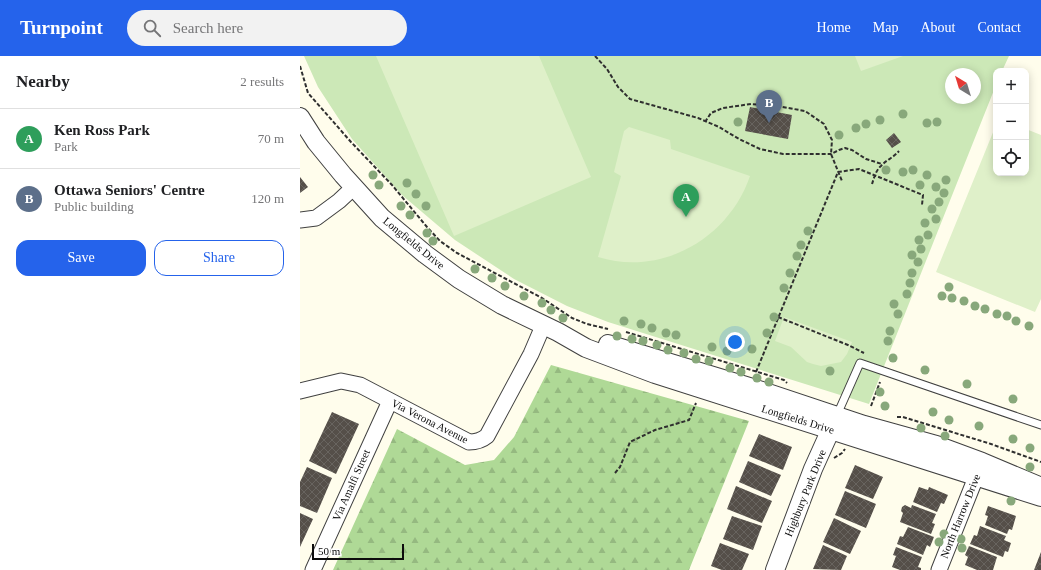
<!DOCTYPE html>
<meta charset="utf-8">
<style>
body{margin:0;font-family:Georgia,serif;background:#f2f2f2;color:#202124}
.controls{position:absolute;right:12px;top:12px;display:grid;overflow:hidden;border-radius:8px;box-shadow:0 2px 10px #0003}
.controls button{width:36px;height:36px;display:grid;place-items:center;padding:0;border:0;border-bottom:1px solid #e0e0e0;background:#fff;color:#202124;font:20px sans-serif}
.compass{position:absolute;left:645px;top:12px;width:36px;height:36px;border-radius:50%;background:#fff;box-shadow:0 2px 10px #0003;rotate:322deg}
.scale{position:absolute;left:12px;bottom:10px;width:92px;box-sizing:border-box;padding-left:4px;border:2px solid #0d0d0d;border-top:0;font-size:11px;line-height:14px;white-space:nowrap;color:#0d0d0d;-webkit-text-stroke:3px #fff;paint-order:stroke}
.you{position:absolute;left:435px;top:286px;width:14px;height:14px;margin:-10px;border:3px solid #fff;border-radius:50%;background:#1a73e8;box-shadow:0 0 0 6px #1a73e833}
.badge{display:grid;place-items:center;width:26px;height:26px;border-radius:50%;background:#2563eb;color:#fff;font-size:13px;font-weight:700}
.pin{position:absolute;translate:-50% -33px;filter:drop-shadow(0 1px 2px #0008)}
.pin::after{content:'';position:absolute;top:21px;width:14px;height:12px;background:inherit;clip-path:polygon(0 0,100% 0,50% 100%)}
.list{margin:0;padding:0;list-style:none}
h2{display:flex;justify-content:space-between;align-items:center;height:52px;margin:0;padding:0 16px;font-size:17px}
h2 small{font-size:13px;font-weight:400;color:#757577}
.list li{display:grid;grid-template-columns:26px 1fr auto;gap:12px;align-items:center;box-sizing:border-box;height:60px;padding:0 16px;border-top:1px solid #e0e0e0}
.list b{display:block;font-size:15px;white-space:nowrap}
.list p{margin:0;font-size:13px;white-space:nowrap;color:#757577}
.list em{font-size:13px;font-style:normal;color:#757577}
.actions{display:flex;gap:8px;padding:12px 16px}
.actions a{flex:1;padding:9px 0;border:1px solid #2563eb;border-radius:12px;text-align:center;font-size:14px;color:#2563eb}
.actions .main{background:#2563eb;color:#fff}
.icon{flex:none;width:22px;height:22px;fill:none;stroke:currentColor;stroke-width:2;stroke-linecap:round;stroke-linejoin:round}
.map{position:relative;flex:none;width:741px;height:514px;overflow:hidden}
header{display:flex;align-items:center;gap:24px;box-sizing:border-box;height:56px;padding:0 20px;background:#2563eb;color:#fff}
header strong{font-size:19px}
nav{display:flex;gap:22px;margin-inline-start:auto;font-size:14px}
.search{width:280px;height:36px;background:#f2f2f2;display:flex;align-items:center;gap:10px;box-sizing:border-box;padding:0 14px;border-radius:22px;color:#757577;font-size:15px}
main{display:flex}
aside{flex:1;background:#fff}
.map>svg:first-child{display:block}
.forest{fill:url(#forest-firs)}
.park{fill:#cce8b7;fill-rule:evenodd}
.pitch{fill:#dff0c9}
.building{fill:url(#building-cross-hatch)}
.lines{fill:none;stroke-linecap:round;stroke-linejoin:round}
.service-casing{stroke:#404040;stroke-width:9}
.minor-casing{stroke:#404040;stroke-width:17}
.tertiary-casing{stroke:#404040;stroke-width:20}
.path{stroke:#2f2f2f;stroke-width:2;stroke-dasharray:4 2;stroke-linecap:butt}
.service{stroke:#fff;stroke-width:7}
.minor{stroke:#fff;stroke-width:15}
.tertiary{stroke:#fff;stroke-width:18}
.tree{fill:#88a87b}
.labels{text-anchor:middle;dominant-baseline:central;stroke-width:4;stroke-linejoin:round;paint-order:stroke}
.street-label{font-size:11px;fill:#0d0d0d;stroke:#fff}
</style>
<header>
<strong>Turnpoint</strong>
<div class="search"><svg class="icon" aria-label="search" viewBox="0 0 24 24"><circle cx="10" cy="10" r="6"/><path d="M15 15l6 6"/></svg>Search here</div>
<nav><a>Home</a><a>Map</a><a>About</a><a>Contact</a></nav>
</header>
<main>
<aside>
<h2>Nearby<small>2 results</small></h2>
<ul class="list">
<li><span class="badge" style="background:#2e9e5b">A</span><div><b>Ken Ross Park</b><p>Park</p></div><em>70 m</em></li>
<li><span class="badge" style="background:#5c6f8a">B</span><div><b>Ottawa Seniors' Centre</b><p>Public building</p></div><em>120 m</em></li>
</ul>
<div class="actions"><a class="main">Save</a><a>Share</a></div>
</aside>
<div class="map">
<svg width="741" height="514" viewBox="0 0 741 514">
<defs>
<pattern id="forest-firs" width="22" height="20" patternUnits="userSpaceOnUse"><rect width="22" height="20" fill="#afd996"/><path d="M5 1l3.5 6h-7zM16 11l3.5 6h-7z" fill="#95b980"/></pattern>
<pattern id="building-cross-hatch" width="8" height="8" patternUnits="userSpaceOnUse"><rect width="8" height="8" fill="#554f49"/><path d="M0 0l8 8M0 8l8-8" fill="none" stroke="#68645f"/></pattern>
</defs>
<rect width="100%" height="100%" fill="#fffdec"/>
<path class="forest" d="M251,309L449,365L389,514H33L97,373L165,409L194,404L214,381Z"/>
<path class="park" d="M4,0H709L702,15H696V29L569,348L308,266L267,250L214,223L155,184L102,139L52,83L18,31ZM651,18H675V42H651Z"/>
<path class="pitch" d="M76,0H239L291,121L154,180Z
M555,0H603L561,15Z
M696,69V117H726V73L741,79V243L735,256L636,216Z
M329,71L370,84L371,93L450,120C429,182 362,221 298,201L321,120L314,116L324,75Z
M484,261L552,286L547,298L541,306L521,310L513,308L507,306L491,291L475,285Z"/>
<path class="building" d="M450,51L492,59L488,83L445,75Z
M594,77L601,86L592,92L586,84Z
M0,121L8,131L0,137Z
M32,356L59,368L36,418L9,405Z
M459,378L492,391L483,414L449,400Z
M448,405L481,419L471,440L439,426Z
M555,409L583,421L573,443L545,432Z
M7,411L32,422L17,457L0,450V426Z
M436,430L472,445L462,467L427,453Z
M619,431L628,434L629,431L648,439L644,448L641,447L637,456L613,446Z
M545,435L576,448L566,472L535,459Z
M605,449L611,452L612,449L636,458L632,467L635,468L631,478L600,466L603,457L601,455L602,451Z
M688,450L716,460L712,474L709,473L707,478L685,469L688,460L685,459Z
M0,457L13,463L0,491Z
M432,460L462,470L453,494L423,483Z
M534,462L561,475L550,498L523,486Z
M680,470L706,480L704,484L711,487L708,496L705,495L703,501L670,488L674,479L677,480Z
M608,471L634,481L630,491L627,489L623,499L597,488L600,480L603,481Z
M420,487L449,498L442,514H422L411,510Z
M523,489L547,500L541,514L513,513Z
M669,490L697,501L693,514H677L665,509L668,501L665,499Z
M596,491L622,501L618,511L621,512V514H600L592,511L596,500L593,499Z
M741,496V514H734Z"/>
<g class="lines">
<defs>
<path id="service" d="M537,359L560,307L741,369"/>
<path id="minor" d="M0,164L16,162L39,145L54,131
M0,335L41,325L60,329L169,386C176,386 181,385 187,380L231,298L243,270
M13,514L90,345
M639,514L680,411"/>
<path id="tertiary" d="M0,61L16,86L43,119L82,162L125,198L159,223L202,249L258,276L286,292L355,318L741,441
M308,288L453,332L564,369L636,389L682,406L739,430
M475,514L513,413L536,362"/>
</defs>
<use href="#service" class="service-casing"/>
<use href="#minor" class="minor-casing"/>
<use href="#tertiary" class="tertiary-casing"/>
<path class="path" d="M295,0L307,13L318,31L330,43L398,62L419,71L439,83L460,93L483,98H531L539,94L545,92L552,94L566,103L582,108
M0,10L8,37L51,86L92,129L127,171L140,185L157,197L242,242L272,262L287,268L308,273
M405,66L411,57L423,52L451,48L477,50L505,55L524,68L532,84L531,98L542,125
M572,128C574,122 576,114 581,110C586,104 593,102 599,95
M478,261L548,289L564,297
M326,276L484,324L487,327
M456,316L538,116L559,113L623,139L622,149
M571,350L580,326
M597,361H603L691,388L741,406
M534,402L542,397L545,393
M315,417L320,411L330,386L355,374L389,364L396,347"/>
<use href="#service" class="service"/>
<use href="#minor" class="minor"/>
<use href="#tertiary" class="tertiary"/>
</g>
<g class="tree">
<circle cx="603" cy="58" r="4.5"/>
<circle cx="580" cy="64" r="4.5"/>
<circle cx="438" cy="66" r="4.5"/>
<circle cx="637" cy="66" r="4.5"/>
<circle cx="627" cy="67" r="4.5"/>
<circle cx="566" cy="68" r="4.5"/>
<circle cx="556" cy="72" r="4.5"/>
<circle cx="539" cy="79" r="4.5"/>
<circle cx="586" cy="114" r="4.5"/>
<circle cx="613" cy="114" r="4.5"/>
<circle cx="603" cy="116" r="4.5"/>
<circle cx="73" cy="119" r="4.5"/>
<circle cx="627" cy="119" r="4.5"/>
<circle cx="646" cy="124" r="4.5"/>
<circle cx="107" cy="127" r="4.5"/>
<circle cx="79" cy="129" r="4.5"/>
<circle cx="620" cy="129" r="4.5"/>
<circle cx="636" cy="131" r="4.5"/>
<circle cx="644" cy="137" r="4.5"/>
<circle cx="116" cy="138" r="4.5"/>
<circle cx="639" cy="146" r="4.5"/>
<circle cx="101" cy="150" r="4.5"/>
<circle cx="126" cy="150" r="4.5"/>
<circle cx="632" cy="153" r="4.5"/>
<circle cx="110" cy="159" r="4.5"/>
<circle cx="636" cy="163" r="4.5"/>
<circle cx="625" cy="167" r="4.5"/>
<circle cx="508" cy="175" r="4.5"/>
<circle cx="127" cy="177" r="4.5"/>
<circle cx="628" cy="179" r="4.5"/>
<circle cx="619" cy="184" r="4.5"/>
<circle cx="133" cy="185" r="4.5"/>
<circle cx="501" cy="189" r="4.5"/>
<circle cx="621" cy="193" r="4.5"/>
<circle cx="612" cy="199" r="4.5"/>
<circle cx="497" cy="200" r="4.5"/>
<circle cx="618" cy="206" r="4.5"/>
<circle cx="175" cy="213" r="4.5"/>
<circle cx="490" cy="217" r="4.5"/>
<circle cx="612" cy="217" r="4.5"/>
<circle cx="192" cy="222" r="4.5"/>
<circle cx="610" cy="227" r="4.5"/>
<circle cx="205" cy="230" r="4.5"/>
<circle cx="649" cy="231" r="4.5"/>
<circle cx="484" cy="232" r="4.5"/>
<circle cx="607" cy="238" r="4.5"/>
<circle cx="224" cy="240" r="4.5"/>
<circle cx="642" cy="240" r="4.5"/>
<circle cx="652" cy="242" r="4.5"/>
<circle cx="664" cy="245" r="4.5"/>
<circle cx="242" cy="247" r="4.5"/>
<circle cx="594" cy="248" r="4.5"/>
<circle cx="675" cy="250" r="4.5"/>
<circle cx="685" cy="253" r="4.5"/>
<circle cx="251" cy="254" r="4.5"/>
<circle cx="598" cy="258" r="4.5"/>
<circle cx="697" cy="258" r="4.5"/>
<circle cx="707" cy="260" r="4.5"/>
<circle cx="474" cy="261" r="4.5"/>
<circle cx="263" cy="262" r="4.5"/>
<circle cx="324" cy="265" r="4.5"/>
<circle cx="716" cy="265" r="4.5"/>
<circle cx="341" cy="268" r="4.5"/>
<circle cx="729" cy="270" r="4.5"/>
<circle cx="352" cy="272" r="4.5"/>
<circle cx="590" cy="275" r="4.5"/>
<circle cx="366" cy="277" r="4.5"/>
<circle cx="467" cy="277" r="4.5"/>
<circle cx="376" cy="279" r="4.5"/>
<circle cx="317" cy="280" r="4.5"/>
<circle cx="332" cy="283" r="4.5"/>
<circle cx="343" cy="285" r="4.5"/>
<circle cx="588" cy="285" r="4.5"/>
<circle cx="357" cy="289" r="4.5"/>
<circle cx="412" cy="291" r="4.5"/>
<circle cx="452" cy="293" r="4.5"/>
<circle cx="368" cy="294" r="4.5"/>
<circle cx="427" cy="295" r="4.5"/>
<circle cx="384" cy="297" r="4.5"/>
<circle cx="593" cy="302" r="4.5"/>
<circle cx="396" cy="303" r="4.5"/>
<circle cx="409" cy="305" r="4.5"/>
<circle cx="430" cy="312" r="4.5"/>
<circle cx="625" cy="314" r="4.5"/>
<circle cx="530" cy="315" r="4.5"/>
<circle cx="441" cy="316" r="4.5"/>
<circle cx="457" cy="322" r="4.5"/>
<circle cx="469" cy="326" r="4.5"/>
<circle cx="667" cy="328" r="4.5"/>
<circle cx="580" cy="336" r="4.5"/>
<circle cx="713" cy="343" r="4.5"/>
<circle cx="585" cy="350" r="4.5"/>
<circle cx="633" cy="356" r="4.5"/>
<circle cx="649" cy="364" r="4.5"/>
<circle cx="679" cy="370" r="4.5"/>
<circle cx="621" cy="372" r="4.5"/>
<circle cx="645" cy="380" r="4.5"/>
<circle cx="713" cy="383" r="4.5"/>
<circle cx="730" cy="392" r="4.5"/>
<circle cx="730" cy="411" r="4.5"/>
<circle cx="711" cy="445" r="4.5"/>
<circle cx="644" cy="478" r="4.5"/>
<circle cx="661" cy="483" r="4.5"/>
<circle cx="639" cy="486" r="4.5"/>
<circle cx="662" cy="492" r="4.5"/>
</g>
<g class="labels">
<g class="street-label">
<text transform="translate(114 187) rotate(39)">Longfields Drive</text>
<text transform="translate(498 363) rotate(17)">Longfields Drive</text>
<text transform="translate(130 365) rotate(27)">Via Verona Avenue</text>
<text transform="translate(51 429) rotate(-66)">Via Amalfi Street</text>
<text transform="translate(505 437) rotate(-68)">Highbury Park Drive</text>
<text transform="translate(660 460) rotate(-68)">North Harrow Drive</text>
</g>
</g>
</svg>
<div class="controls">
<button>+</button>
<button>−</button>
<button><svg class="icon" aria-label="locate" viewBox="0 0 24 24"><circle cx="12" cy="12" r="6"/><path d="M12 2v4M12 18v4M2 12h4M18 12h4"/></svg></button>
</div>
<svg class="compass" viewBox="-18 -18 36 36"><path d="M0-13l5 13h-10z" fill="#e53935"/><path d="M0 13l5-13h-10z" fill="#757577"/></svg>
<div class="scale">50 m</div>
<div class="you"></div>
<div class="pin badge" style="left:386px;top:161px;background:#2e9e5b">A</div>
<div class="pin badge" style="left:469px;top:67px;background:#5c6f8a">B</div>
</div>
</main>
